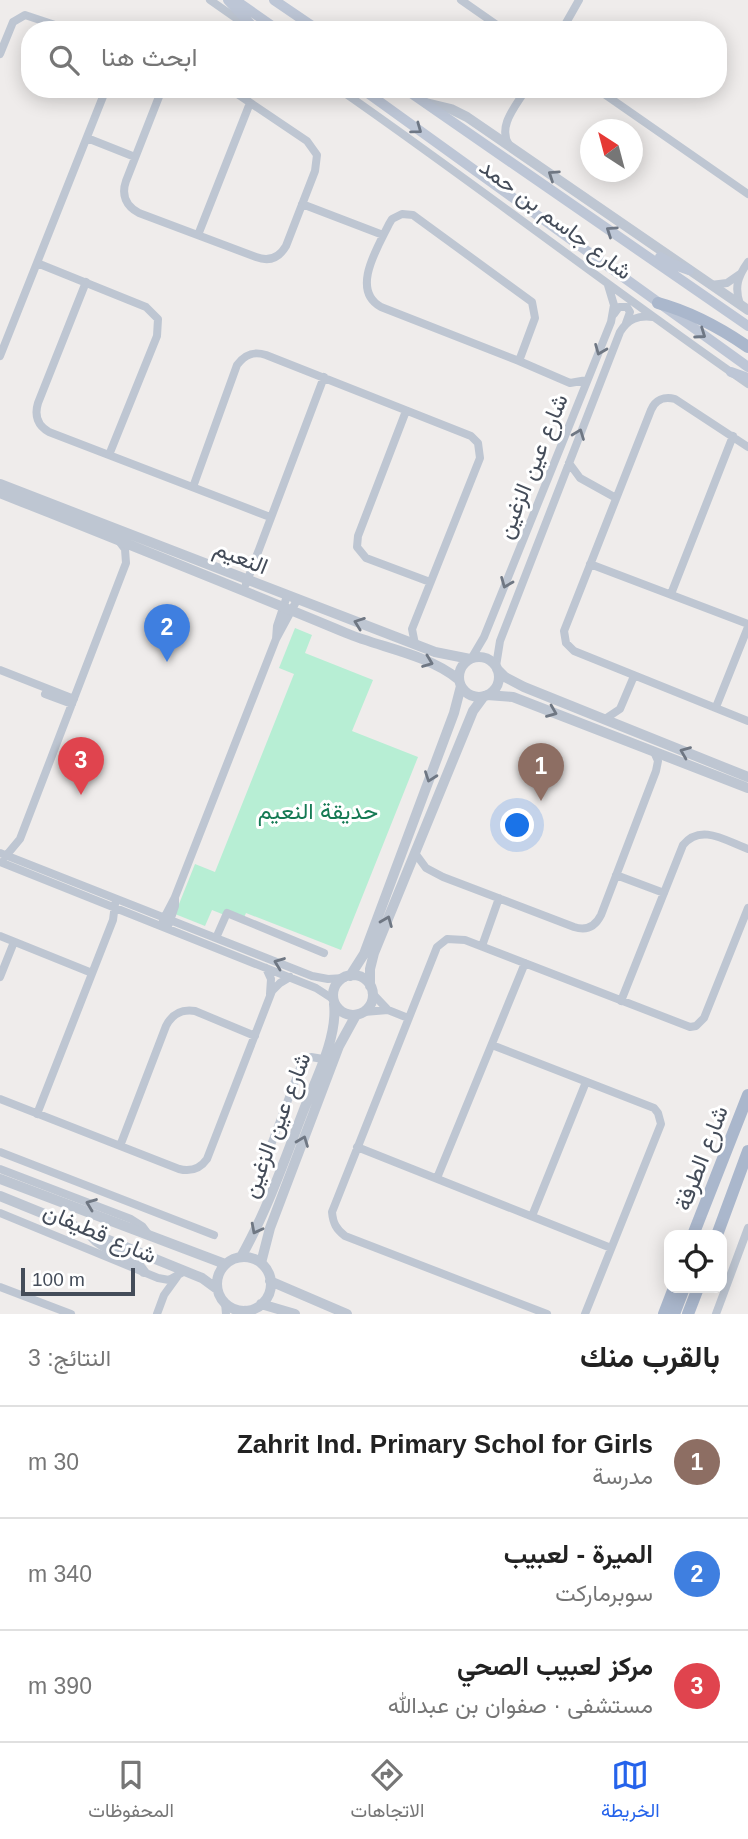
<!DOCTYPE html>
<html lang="ar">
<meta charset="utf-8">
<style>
body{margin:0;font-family:Helvetica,Vazirmatn,sans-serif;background:#f6f6f6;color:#222;direction:rtl}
.controls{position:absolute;right:21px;bottom:21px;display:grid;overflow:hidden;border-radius:14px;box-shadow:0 4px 18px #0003}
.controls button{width:63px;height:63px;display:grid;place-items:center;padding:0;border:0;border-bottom:2px solid #e0e0e0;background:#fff;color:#222;font:35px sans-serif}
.compass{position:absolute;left:580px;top:119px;width:63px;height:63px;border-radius:50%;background:#fff;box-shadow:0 4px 18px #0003;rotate:324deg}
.scale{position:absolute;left:21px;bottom:18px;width:114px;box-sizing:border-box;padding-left:7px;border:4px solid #444c59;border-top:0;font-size:19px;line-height:24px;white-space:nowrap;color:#444c59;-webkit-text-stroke:5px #fff;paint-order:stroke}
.you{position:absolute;left:518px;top:826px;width:24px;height:24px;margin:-18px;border:5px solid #fff;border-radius:50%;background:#1a73e8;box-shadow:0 0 0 10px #1a73e833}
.badge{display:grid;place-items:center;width:46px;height:46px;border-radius:50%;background:#2563eb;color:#fff;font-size:23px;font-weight:700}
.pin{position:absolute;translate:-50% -58px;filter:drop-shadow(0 2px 4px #0008)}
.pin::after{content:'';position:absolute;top:37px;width:24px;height:21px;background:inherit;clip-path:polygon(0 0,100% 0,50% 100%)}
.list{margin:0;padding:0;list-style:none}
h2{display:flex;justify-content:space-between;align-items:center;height:91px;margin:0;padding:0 28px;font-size:30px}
h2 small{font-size:23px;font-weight:400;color:#767676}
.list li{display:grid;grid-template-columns:46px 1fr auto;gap:21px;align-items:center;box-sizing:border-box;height:112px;padding:0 28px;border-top:2px solid #e0e0e0}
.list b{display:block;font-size:26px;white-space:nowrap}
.list p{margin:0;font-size:23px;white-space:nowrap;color:#767676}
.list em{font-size:23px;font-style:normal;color:#767676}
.icon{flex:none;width:38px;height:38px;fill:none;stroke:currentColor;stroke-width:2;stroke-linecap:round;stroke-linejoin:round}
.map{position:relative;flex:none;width:748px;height:1314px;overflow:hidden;direction:ltr}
.search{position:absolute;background:#fff;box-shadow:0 4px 18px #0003;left:21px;right:21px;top:21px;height:77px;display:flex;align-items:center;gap:18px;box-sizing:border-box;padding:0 24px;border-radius:28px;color:#767676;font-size:26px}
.sheet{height:427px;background:#fff}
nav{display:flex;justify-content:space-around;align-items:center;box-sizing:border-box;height:98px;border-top:2px solid #e0e0e0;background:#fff;font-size:19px;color:#767676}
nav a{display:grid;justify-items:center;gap:4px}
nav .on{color:#2563eb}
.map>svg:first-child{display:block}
.green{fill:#b7eed4}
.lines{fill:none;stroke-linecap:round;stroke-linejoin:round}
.minor{stroke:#bec6d2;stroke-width:8}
.tertiary{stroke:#bec6d2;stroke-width:10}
.secondary{stroke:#bdc6d6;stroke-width:10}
.primary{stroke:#aab7cc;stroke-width:12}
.oneway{stroke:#6e7785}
.oneway2{stroke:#6f7783}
.labels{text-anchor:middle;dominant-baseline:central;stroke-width:6;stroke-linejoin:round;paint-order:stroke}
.street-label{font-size:23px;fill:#444c59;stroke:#fff}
.park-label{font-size:23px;fill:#157a54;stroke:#fff}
</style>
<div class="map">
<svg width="748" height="1314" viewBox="0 0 748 1314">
<rect width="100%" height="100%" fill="#efeceb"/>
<path class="green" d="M295,628L312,635L305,653L373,680L352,731L418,757L341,950L246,913L242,922L212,910L205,926L175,914L195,864L215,872L294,674L279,668Z"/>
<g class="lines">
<path class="minor" d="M210,0L250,28
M461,0L504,30
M562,30L579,0
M0,54L13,22L25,15L70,30
M162,89L126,181C121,195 126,206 139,213L256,257C269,262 279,258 286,246L315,171L317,155L307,141L230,89
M339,89C477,185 610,288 748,384
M597,89L748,194
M87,138L135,157
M509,145C497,126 516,106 526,89
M302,204L383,235
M402,214L413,215L417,218L532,302L535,318L519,361L381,307C350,290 378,247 389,224L392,219Z
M198,235L250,103
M37,263L146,307L158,319L157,336L109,455
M86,282L38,403C34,416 38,426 49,432L270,517
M711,285L727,283L740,274
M740,304C734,287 738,276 748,262
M614,314L619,307H627L630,312L626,323
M0,356L106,89
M519,361L570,383L587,380
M406,411L358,536L357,547L366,558L430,582
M748,447L675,399C664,396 655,400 651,410L564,631L566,643L574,651L748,721
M569,463L580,478L616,498
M193,487L237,365C245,354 254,351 266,355L471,436L478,443L480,458L412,629L415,644
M590,564L748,624
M246,584L324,377
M671,594L733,436
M276,639L277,626L287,596
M471,659L484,637L611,322L614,305L608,285
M496,666L500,641L620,332C628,319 638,315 653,317
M0,670L74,699
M45,694L72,704
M716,707L748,627
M605,719L620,709L634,676
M0,853L312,976L328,979L344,978
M415,853L426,868L443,877L574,927C586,931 595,927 601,915L656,771L658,761L654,752
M5,857L20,839L126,563L125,549L119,541
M0,862L316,988L333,999
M616,875L664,893
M163,920L175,897L276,639L297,600
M169,924L175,906V897
M0,936L92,973
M216,938L227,913L324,953
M482,946L499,898
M266,968L271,979L270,994
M0,977L14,942
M372,993L388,1010L408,1018
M621,1001L683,845C701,823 726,841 748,849
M364,1012L388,1010
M492,1045L654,1108L658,1113L661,1124L585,1314
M0,1099L179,1169C191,1172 200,1169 207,1159L272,991L280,983L290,977
M37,1114L113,920L115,904
M120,1146L166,1026C172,1014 182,1009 195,1011L255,1036
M357,1147L611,1248
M0,1152L214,1235
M263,1166L302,1063L311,1057L323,1059
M0,1169L131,1219L142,1226L148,1234
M437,1178L525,963
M0,1213L158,1278L169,1280L185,1271
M532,1216L586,1082
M0,1287L71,1314
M225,1303L226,1314
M157,1314L164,1295L177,1277
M242,1314L245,1310
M547,1314L345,1236C336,1229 333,1223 332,1212L437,947L447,939L465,940L690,1027L696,1026L704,1018L748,908
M716,1314L748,1228"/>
<path class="tertiary" d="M426,103L451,109L467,117L748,310
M0,484L435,652L470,659
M0,493C115,539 231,585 346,633C382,648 427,654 458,679
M459 677a20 20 0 1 1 40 0a20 20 0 1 1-40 0Z
M497,669L505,677L524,687L748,777
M487,695L513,697L748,788
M333 995a20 20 0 1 1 40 0a20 20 0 1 1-40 0Z
M350,976L364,954L454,713L461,686
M370,986V969L374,953L473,711L484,696
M0,1179L225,1264
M0,1196L202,1278L217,1289
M91,1236C106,1254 131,1251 144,1272
M241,1257C267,1211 284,1161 303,1112C315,1081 338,1037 334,1004
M217 1284a27 27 0 1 1 54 0a27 27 0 1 1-54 0Z
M261,1263L270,1228L339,1046L356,1015
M270,1281L347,1314
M261,1304L295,1314"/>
<path class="secondary" d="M228,0L256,30
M235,0L278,30
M274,0L318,30
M362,89L748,367
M405,89L748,326
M660,257L672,264L689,270
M731,372L748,378"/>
<path class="primary" d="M658,303C691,312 719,327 748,347
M693,1235L748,1095
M717,1235L748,1151
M664,1314L674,1288
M674,1314L684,1288
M688,1314L698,1288"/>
</g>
<defs><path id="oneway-chevron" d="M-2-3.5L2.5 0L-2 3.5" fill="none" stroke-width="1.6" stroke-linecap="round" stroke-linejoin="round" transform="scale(1.75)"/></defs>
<g class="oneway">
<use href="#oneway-chevron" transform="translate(417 129) rotate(36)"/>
<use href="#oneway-chevron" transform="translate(611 231) rotate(-146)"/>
<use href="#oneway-chevron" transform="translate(701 334) rotate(35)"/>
</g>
<g class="oneway2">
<use href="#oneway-chevron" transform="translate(553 175) rotate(-146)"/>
<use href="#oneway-chevron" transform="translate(600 350) rotate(112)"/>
<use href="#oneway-chevron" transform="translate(579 434) rotate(-69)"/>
<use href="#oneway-chevron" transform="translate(506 583) rotate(112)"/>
<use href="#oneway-chevron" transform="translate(359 623) rotate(-160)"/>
<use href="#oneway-chevron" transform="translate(428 662) rotate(21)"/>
<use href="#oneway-chevron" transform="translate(552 712) rotate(22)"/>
<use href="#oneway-chevron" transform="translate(685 752) rotate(-158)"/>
<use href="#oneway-chevron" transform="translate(430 777) rotate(110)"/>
<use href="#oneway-chevron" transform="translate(387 921) rotate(-68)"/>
<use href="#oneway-chevron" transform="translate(279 963) rotate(-159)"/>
<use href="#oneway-chevron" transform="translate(303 1141) rotate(-69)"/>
<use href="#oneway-chevron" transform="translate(91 1204) rotate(-159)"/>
<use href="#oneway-chevron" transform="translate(256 1229) rotate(117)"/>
</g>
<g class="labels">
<g class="street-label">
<text transform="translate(556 219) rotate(37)">شارع جاسم بن حمد</text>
<text transform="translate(532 466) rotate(-68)">شارع عين الزغين</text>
<text transform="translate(241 557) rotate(22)">النعيم</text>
<text transform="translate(276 1125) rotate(-69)">شارع عين الزغين</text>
<text transform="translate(701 1158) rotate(-69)">شارع الطرفة</text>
<text transform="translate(100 1233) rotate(23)">شارع قطيفان</text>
</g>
<g class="park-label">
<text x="318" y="811">حديقة النعيم</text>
</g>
</g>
</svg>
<div class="controls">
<button><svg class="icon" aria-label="locate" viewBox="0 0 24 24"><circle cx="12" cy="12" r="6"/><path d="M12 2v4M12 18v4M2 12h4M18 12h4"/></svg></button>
</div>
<svg class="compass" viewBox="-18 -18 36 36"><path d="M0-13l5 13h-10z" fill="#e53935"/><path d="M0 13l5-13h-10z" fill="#767676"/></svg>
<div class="scale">100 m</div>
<div class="you"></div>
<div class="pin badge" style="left:541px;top:801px;background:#8d6e63">1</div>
<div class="pin badge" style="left:167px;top:662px;background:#3f7fe0">2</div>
<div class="pin badge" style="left:81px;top:795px;background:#e0444e">3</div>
<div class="search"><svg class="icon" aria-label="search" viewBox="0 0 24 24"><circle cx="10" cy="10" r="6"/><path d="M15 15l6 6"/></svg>ابحث هنا</div>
</div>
<section class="sheet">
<h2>بالقرب منك<small>النتائج: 3</small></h2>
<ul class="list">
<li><span class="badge" style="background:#8d6e63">1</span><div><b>Zahrit Ind. Primary Schol for Girls</b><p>مدرسة</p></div><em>30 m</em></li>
<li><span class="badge" style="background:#3f7fe0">2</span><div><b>الميرة - لعبيب</b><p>سوبرماركت</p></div><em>340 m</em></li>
<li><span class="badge" style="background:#e0444e">3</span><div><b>مركز لعبيب الصحي</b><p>مستشفى · صفوان بن عبدالله</p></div><em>390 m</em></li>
</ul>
</section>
<nav>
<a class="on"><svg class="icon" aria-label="map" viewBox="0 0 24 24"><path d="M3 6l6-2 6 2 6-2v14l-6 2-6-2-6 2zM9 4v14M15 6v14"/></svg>الخريطة</a>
<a><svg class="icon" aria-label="directions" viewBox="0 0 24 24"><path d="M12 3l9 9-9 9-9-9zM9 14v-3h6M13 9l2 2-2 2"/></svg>الاتجاهات</a>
<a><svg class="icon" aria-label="saved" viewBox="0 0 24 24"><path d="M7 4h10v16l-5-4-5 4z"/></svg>المحفوظات</a>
</nav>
